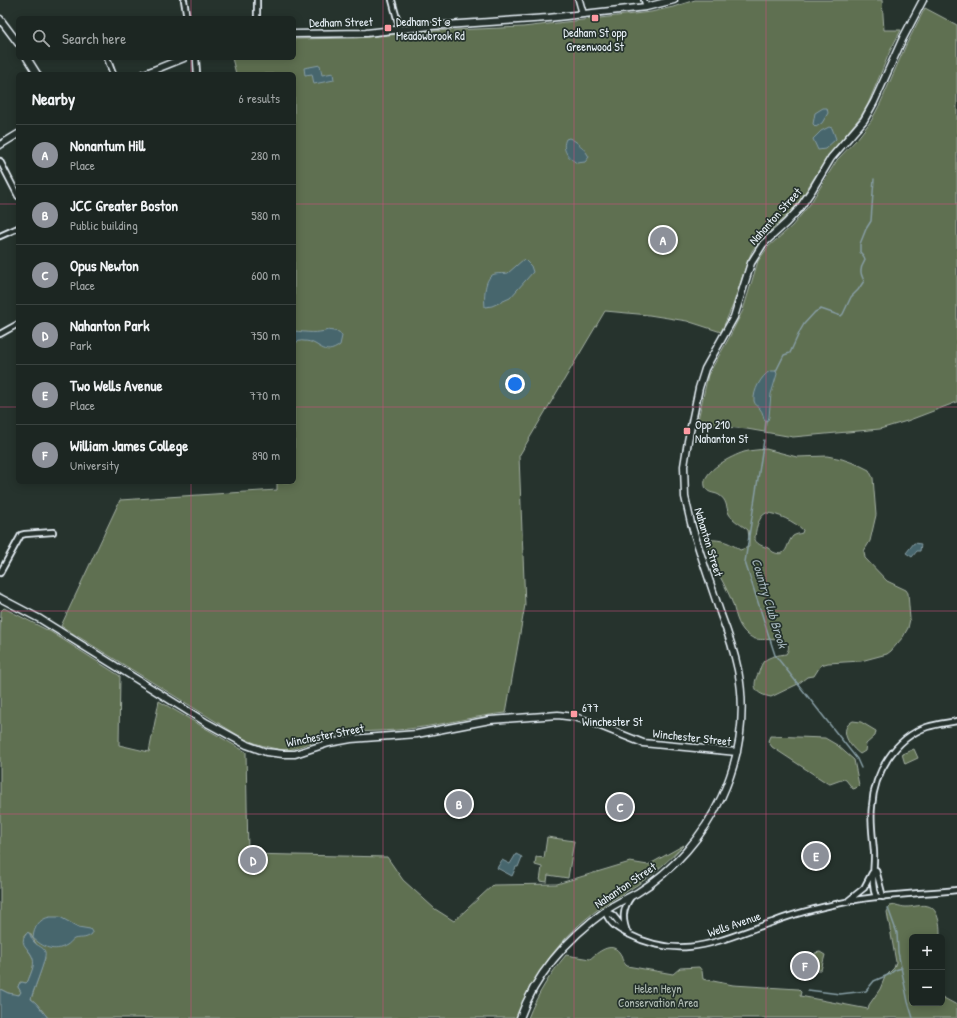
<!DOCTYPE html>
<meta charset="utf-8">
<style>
body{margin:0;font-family:"Patrick Hand",sans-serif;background:#252e2a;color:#f1f3f6}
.controls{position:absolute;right:12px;bottom:12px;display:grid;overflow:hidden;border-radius:6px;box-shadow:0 2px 10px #0003}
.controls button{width:36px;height:36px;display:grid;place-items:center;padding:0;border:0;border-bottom:1px solid #3a4340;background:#1c2622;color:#f1f3f6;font:20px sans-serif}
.you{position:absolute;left:515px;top:384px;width:14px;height:14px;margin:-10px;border:3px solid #fff;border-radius:50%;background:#1a73e8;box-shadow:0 0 0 6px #1a73e833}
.badge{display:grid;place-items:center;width:26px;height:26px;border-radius:50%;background:#8c9099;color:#fff;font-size:13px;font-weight:700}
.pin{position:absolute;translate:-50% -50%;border:2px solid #fff;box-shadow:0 1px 4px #0006}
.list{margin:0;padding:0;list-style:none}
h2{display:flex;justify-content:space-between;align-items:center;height:52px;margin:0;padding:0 16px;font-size:17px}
h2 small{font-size:13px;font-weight:400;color:#a0a5a5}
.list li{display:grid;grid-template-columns:26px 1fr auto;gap:12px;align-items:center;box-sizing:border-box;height:60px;padding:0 16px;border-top:1px solid #3a4340}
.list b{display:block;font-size:15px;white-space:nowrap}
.list p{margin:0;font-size:13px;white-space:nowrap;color:#a0a5a5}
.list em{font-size:13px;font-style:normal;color:#a0a5a5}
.icon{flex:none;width:22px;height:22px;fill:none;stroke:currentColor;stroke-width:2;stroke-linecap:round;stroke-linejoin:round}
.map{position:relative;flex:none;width:957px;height:1018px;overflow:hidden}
.search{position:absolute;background:#1c2622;box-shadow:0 2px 10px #0003;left:16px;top:16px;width:280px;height:44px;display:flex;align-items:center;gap:10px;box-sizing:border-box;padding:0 14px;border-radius:6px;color:#a0a5a5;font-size:15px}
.panel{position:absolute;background:#1c2622;box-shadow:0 2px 10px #0003;left:16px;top:72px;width:280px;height:412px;border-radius:6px}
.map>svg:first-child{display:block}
.green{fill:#5f6f51;stroke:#a4b0a4;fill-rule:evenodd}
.water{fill:#47666d;stroke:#879ea5}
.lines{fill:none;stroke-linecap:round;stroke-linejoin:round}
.stream{stroke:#879ea5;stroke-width:1.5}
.street-casing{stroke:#e8f1f8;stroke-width:8}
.secondary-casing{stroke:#e8f1f8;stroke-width:9}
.street{stroke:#26332d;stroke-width:4.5}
.secondary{stroke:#26332d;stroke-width:6}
.grid{fill:none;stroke:#cc4e82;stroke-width:1;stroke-opacity:0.55}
.poi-dot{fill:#ff9aa2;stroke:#26332d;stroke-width:1.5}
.labels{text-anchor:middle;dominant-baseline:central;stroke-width:3.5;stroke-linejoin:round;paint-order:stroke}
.poi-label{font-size:12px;fill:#e8f1f8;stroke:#26332d;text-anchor:start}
.street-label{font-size:12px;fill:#e8f1f8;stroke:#26332d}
.park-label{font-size:12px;fill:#b1bdb5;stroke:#26332d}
.water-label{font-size:13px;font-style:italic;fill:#a8b9c0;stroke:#26332d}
</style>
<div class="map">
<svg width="957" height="1018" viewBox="0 0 957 1018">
<rect width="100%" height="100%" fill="#26332d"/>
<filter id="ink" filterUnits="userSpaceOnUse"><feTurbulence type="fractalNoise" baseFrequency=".025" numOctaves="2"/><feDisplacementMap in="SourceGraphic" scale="8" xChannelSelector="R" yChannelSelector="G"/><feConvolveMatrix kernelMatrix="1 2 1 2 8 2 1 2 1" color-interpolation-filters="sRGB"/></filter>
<g filter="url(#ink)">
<path class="green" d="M695,0H882L884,30H901L890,51L868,104L861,116L826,159L797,205L788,215L762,238L752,251L746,266L733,305L721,332L687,321L649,315L605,311L519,456L525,605L506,713C475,716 446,724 416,728C389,732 361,730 334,735C322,737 294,751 285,750C272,749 252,743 241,737L61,626L120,500L277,490V482H294V74H236L232,58H294V39L356,38L432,31L523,27L651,12L673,7Z
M925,8L957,25V402L907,421L880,429L793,437L747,429L697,424L708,375L729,338L743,310L758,261L768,247L792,226L810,204L837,160L857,139L871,121L880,104L906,45Z
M766,449L797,457L827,456L842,459L859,465L869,470L873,478L876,515L870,541L864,551L865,558L887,581L906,590L908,593L910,619L908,628L903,637L891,651L887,654L861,661L828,663L821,665L814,676L807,677L798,684L771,697C755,694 751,687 759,672C760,668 762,663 764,661C770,656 779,655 786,654C798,635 763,641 756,639C753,639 750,636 748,635C736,625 736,612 731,599C723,580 711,563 706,543L709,540C721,539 731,543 740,550L749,547V538L748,530C742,525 733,521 729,514C726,507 727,500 719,495C714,492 707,494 705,486C701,471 732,456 744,452C751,450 759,450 766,449ZM766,513C777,513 795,522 803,530L802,533C799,534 796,534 793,536C786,543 788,559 773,552C771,551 770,549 768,548C763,546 758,545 755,540C755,531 758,517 766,513Z
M4,608L51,632L120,676L119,745L149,752L159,701L246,752L248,854L387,857L403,880L435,909L454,921L493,885L557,884L630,862L648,865L684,845C669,860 654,874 637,885C625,893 612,899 600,908C561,936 534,974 516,1018H48L36,1003L31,999L45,958C40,949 34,942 30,933L24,935C23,950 33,952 34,962C34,968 30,975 28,981L26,983L20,982L18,987L21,992L19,995L8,993L0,989V635L1,611Z
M853,721L861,722L876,731L875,736L866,744L865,751L860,754C850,747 837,729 853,721Z
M770,736L825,738L837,745L854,760L859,785L856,788L853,789L846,780L844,779L830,784L827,783L772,747L768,741Z
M914,749L918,758L905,764L902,754Z
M547,837L574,841L568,878L548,875L547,882L540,881L542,867L535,865L536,857L544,858Z
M896,905C900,906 903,907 906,907C918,907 931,900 937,915C940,923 940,928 940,937H912V1003H942V997L957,1005V1018H528C537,995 550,974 566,955L590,959C597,953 611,941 619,952C623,957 620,959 627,966L673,974L680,968L699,967L702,971L703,979L733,985L798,989L801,992L800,996L868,1009L869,1005L880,989L885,977L894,968L896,962L887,912L890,906Z
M820,952L825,955L821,970H815L818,961L816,959L815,953Z"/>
<path class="water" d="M320,65L322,75L333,73L334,80L314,84L312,74L305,75L304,68Z
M823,108H827L828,113L822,123L816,127L813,124L815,113Z
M829,127L832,128L836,139L825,149L818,150L813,139L821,131Z
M569,138C577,141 585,149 589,157L585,162L577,163C568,158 561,149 566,139Z
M524,259L531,266L533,272L510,298L492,306L485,307C484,298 484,276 495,274C499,273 504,274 508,273Z
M328,330L339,332L342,336L340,345C323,358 320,341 304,341C301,340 297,342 294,343V331C306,332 317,334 328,330Z
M770,371H776L777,374L771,394L769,417L768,420L765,421C763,417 763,412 760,409C758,406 755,405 754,401C753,391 761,376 770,371Z
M914,543L921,544L920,551H917L912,557L906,553Z
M516,854L522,857L518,867H516L512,876L497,868L502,860L510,864Z
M50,917H60L78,927L90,929L92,932V934C85,940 80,937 74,939C72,940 69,944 67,945C54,953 43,947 33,938C34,927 39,919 50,917Z
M28,932C31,935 31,939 34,942C37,946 44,947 45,952C47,959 33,990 31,999L36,1003L48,1018H0V989L8,993L19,995L21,992L18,987L19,984L22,982L26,983L28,981C30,975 35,966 33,959C30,947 16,945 28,932Z"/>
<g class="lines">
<path class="stream" d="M776,371L784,355L790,353L800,331L804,324L815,312L821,309L841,316L843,314L851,297L858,290L864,281C863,278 861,275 861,272C860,261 871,263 860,252V244L866,229L871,221L874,179
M765,432L766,420
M764,440L745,562L775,655L857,759L861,768
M888,908L897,933L898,952L908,1002L913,1018
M808,990L840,994L866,991L874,981L890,974L895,970L902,968"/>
<defs>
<path id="street" d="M184,0L187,18
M392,0L400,30
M644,0L646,7
M257,18V0
M107,58L113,74
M196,58L197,74
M0,161L18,196
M0,236L18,228
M0,334L18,324
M0,573L21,535L25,534L53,532
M876,870L883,897
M876,897C870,884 875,867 874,852C873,837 870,821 872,806C874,773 895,738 927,727C937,724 947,723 957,721
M849,900L864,888L872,873
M605,911C609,923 617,929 628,934C683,962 719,940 773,922C796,913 821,907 846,902C882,894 920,894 957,890
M605,911L613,915L625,930
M628,934C622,920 622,909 631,897"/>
<path id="secondary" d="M579,0L583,14
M0,19L18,43
M294,34L366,33L431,26L548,18L646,7L674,0
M27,58L37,74
M144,74L184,58
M0,145L18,134
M0,598L40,619L207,723L247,745L266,752L283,754H295L329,743L351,739L417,734L490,720L558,715L574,717L588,721L643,743L737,752
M520,1018C536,973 569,937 608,909C617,903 627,898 637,893C711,847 755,757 738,670C734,651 728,633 721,615C711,585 700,554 691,523L685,497L684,466L688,441L699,388L705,369L734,317L751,263L763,244L786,223L799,209L812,190L831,158L864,120L874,102L903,38L923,0"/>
</defs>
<use href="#street" class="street-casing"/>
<use href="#secondary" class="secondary-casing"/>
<use href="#street" class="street"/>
<use href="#secondary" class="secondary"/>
</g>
</g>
<path class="grid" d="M191,0V18M383,0V1018M574,0V1018M766,0V1018M191,58V74M0,204H18M294,204H957M0,407H18M294,407H957M191,482V1018M0,611H957M0,814H957"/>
<g class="poi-dot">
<rect x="591" y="14" width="8" height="8" rx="2"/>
<rect x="384" y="24" width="8" height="8" rx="2"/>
<rect x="683" y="427" width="8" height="8" rx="2"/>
<rect x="570" y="710" width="8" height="8" rx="2"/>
</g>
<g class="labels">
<g class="poi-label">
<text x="396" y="21">Dedham St @<tspan x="396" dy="14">Meadowbrook Rd</tspan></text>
<text x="595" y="32" text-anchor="middle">Dedham St opp<tspan x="595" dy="14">Greenwood St</tspan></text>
<text x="695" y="424">Opp 210<tspan x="695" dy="14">Nahanton St</tspan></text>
<text x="582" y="707">677<tspan x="582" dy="14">Winchester St</tspan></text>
</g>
<g class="street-label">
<text transform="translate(341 22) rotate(-1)">Dedham Street</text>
<text transform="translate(775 216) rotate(-48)">Nahanton Street</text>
<text transform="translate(709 542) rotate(73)">Nahanton Street</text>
<text transform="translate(325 735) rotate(-11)">Winchester Street</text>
<text transform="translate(692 737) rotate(6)">Winchester Street</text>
<text transform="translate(625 885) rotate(-34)">Nahanton Street</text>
<text transform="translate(734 924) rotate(-19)">Wells Avenue</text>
</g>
<g class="park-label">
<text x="658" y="988">Helen Heyn<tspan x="658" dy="14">Conservation Area</tspan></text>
</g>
<g class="water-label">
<text transform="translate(770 603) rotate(73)">Country Club Brook</text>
</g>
</g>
</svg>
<div class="controls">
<button>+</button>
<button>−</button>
</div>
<div class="you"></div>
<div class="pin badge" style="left:663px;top:240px">A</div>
<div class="pin badge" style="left:459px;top:804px">B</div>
<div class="pin badge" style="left:620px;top:807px">C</div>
<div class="pin badge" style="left:253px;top:860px">D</div>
<div class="pin badge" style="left:816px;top:856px">E</div>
<div class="pin badge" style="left:805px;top:966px">F</div>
<div class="search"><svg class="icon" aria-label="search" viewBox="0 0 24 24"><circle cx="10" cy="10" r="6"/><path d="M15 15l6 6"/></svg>Search here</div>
<section class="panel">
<h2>Nearby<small>6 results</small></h2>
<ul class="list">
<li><span class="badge">A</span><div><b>Nonantum Hill</b><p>Place</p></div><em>280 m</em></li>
<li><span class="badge">B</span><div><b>JCC Greater Boston</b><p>Public building</p></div><em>580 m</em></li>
<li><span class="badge">C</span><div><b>Opus Newton</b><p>Place</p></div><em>600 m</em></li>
<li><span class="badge">D</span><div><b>Nahanton Park</b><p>Park</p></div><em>750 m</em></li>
<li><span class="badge">E</span><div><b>Two Wells Avenue</b><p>Place</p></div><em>770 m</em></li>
<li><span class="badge">F</span><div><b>William James College</b><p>University</p></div><em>890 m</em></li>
</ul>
</section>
</div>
